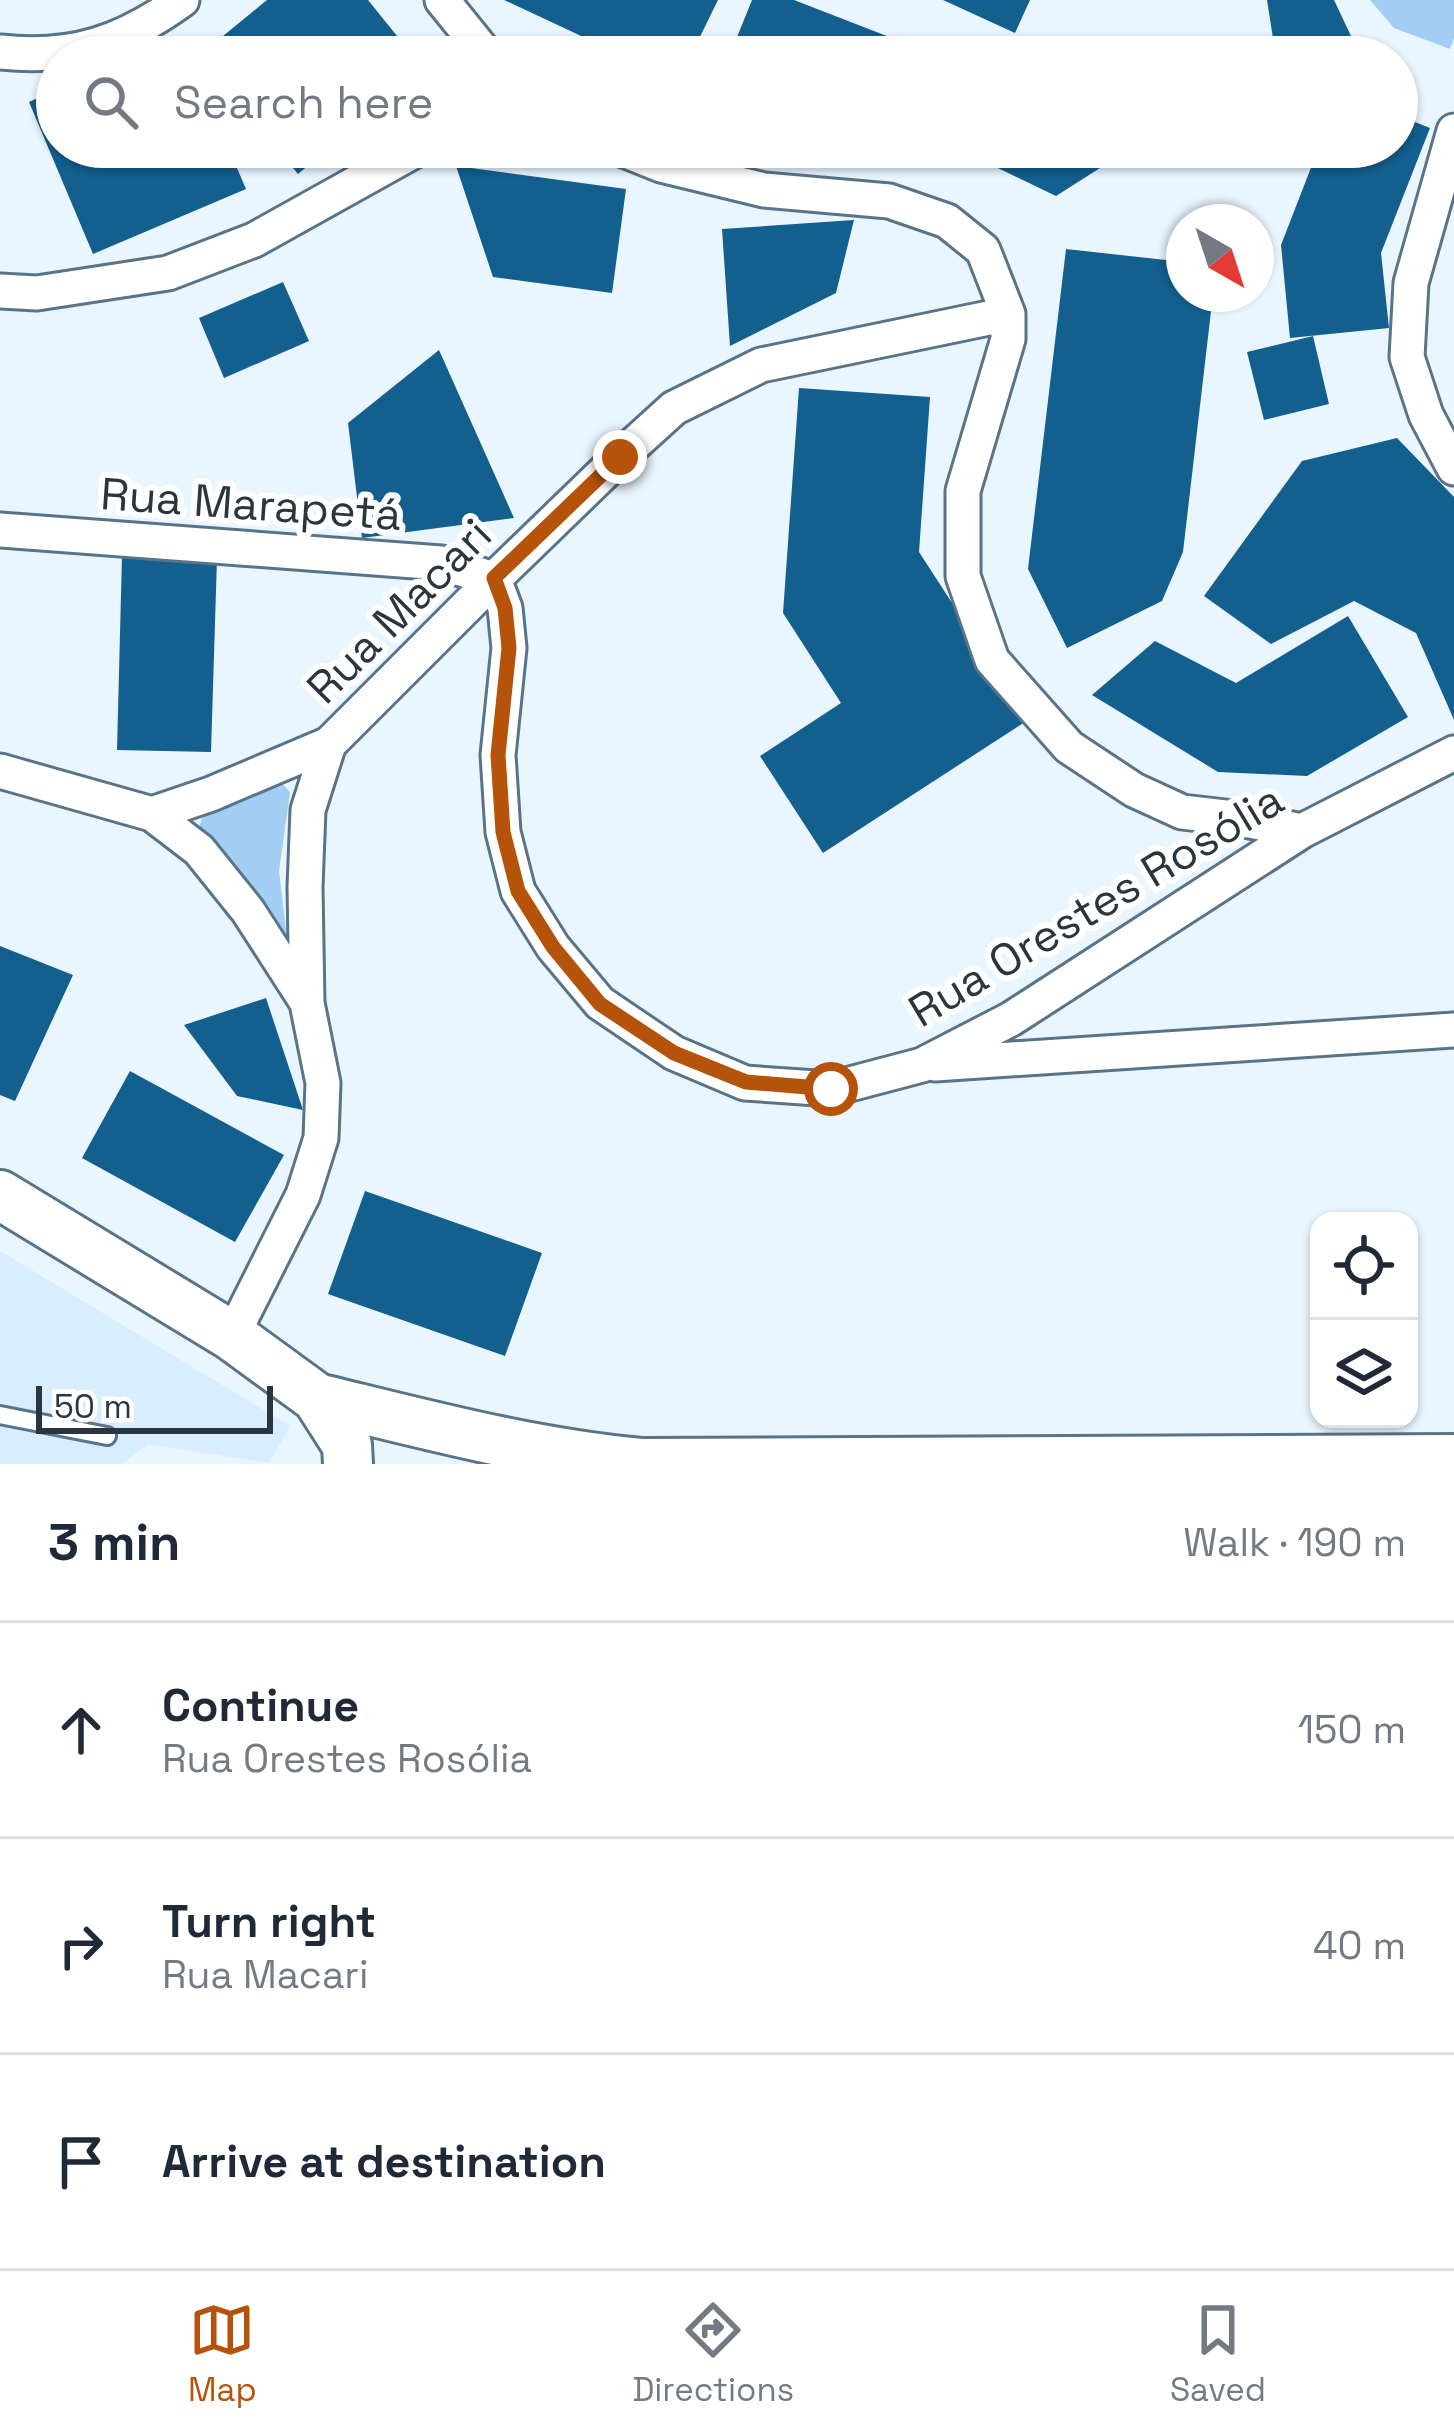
<!DOCTYPE html>
<meta charset="utf-8">
<style>
body{margin:0;font-family:"Space Grotesk",sans-serif;background:#f2f2f3;color:#1f2937}
.controls{position:absolute;right:36px;bottom:36px;display:grid;overflow:hidden;border-radius:24px;box-shadow:0 3px 9px #0004}
.controls button{width:108px;height:108px;display:grid;place-items:center;padding:0;border:0;border-bottom:3px solid #e0e1e3;background:#fff;color:#1f2937;font:60px sans-serif}
.compass{position:absolute;left:1166px;top:204px;width:108px;height:108px;border-radius:50%;background:#fff;box-shadow:0 3px 9px #0004;rotate:141deg}
.scale{position:absolute;left:36px;bottom:30px;width:237px;box-sizing:border-box;padding-left:12px;border:6px solid #2a363f;border-top:0;font-size:33px;line-height:42px;white-space:nowrap;color:#2a363f;-webkit-text-stroke:9px #fff;paint-order:stroke}
.stop{position:absolute;width:36px;height:36px;margin:-27px;border:9px solid #b45309;border-radius:50%;background:#fff}
.stop.end{background:#b45309;border-color:#fff;box-shadow:0 3px 12px #0008}
.list{margin:0;padding:0;list-style:none}
h2{display:flex;justify-content:space-between;align-items:center;height:156px;margin:0;padding:0 48px;font-size:51px}
h2 small{font-size:39px;font-weight:400;color:#747a83}
.list li{display:grid;grid-template-columns:78px 1fr auto;gap:36px;align-items:center;box-sizing:border-box;height:216px;padding:0 48px;border-top:3px solid #e0e1e3}
.list b{display:block;font-size:45px;white-space:nowrap}
.list p{margin:0;font-size:39px;white-space:nowrap;color:#747a83}
.list em{font-size:39px;font-style:normal;color:#747a83}
.icon{flex:none;width:66px;height:66px;fill:none;stroke:currentColor;stroke-width:2;stroke-linecap:round;stroke-linejoin:round}
.map{position:relative;flex:none;width:1454px;height:1464px;overflow:hidden}
.search{position:absolute;background:#fff;box-shadow:0 3px 9px #0004;left:36px;right:36px;top:36px;height:132px;display:flex;align-items:center;gap:30px;box-sizing:border-box;padding:0 42px;border-radius:66px;color:#747a83;font-size:45px}
.sheet{height:804px;background:#fff}
nav{display:flex;justify-content:space-around;align-items:center;box-sizing:border-box;height:168px;border-top:3px solid #e0e1e3;background:#fff;font-size:33px;color:#747a83}
nav a{display:grid;justify-items:center;gap:6px}
nav .on{color:#b45309}
.map>svg:first-child{display:block}
.built{fill:#d8edff}
.green{fill:#a1cef2}
.building{fill:#135f8e}
.lines{fill:none;stroke-linecap:round;stroke-linejoin:round}
.service-casing{stroke:#597388;stroke-width:22}
.minor-casing{stroke:#597388;stroke-width:39}
.secondary-casing{stroke:#597388;stroke-width:54}
.service{stroke:#fff;stroke-width:16}
.minor{stroke:#fff;stroke-width:33}
.secondary{stroke:#fff;stroke-width:48}
.route{stroke:#b45309;stroke-width:15}
.labels{text-anchor:middle;dominant-baseline:central;stroke-width:12;stroke-linejoin:round;paint-order:stroke}
.street-label{font-size:45px;fill:#2a363f;stroke:#fff}
</style>
<div class="map">
<svg width="1454" height="1464" viewBox="0 0 1454 1464">
<rect width="100%" height="100%" fill="#e9f5ff"/>
<path class="built" d="M0,1251L290,1426L269,1463L148,1444L122,1464H0Z"/>
<path class="green" d="M1370,0H1454V38L1450,49L1394,28Z
M278,779L290,792L279,871L287,938L282,940L249,885L198,831L204,812Z"/>
<path class="building" d="M267,0H368L414,57H203L201,54Z
M504,0H718L690,57H626Z
M752,0H794L928,52L926,57H729Z
M943,0H1030L1015,33Z
M1267,0H1334L1351,36L1326,57H1276Z
M181,36L190,57H133Z
M57,89V147H228L246,189L93,254L29,102Z
M1397,115L1430,128L1381,253L1389,328L1290,338L1281,245L1319,147H1397Z
M276,147H330L298,174Z
M714,147H890L883,166L714,150Z
M979,147H1133L1056,196L979,159Z
M456,166L626,189L612,293L493,277Z
M854,220L836,293L730,346L722,229Z
M1066,249L1184,262V294H1213L1183,552L1162,601L1067,648L1028,569Z
M283,282L309,341L224,378L199,318Z
M1313,336L1329,404L1264,420L1247,352Z
M439,350L514,518L362,538L348,423Z
M799,388L930,397L919,552L1028,720L823,853L760,756L841,703L783,613Z
M1397,438L1454,497V720L1416,633L1354,601L1271,644L1204,596L1302,461Z
M122,556L217,558L211,752L117,750Z
M1348,616L1408,717L1307,776L1218,772L1092,695L1155,641L1236,683Z
M0,946L73,975L15,1101L0,1095Z
M266,998L303,1110L237,1096L184,1025Z
M130,1071L284,1155L235,1242L82,1158Z
M365,1191L542,1253L505,1356L328,1294Z"/>
<g class="lines">
<defs>
<path id="service" d="M0,1415L107,1436"/>
<path id="minor" d="M442,0L488,57
M0,52C73,60 124,42 182,0
M1454,131L1411,283L1407,357L1426,415L1454,468
M616,147L661,165L764,190L889,201L947,221L983,250L1008,314V339L963,491V576L992,660L1069,747L1134,790L1182,812L1234,818L1302,831
M0,291L37,293L168,273L254,240L421,147
M0,530L441,563L494,579L505,608L509,648L498,755L503,832L518,891L553,947L600,1003L674,1053L745,1083L831,1089L922,1065L1011,1019L1302,831L1454,753
M0,771L152,814L211,794L329,744
M152,814L199,850L248,911L306,1001
M935,1064L1454,1030
M232,1336L303,1195L321,1138L323,1083L307,1003L305,887L308,810L329,744L494,579L620,457L674,408L761,365L1008,314"/>
<path id="secondary" d="M0,1195L232,1336L317,1398L347,1445L348,1464
M317,1398C424,1424 531,1453 641,1463L1454,1459"/>
</defs>
<use href="#service" class="service-casing"/>
<use href="#minor" class="minor-casing"/>
<use href="#secondary" class="secondary-casing"/>
<use href="#service" class="service"/>
<use href="#minor" class="minor"/>
<use href="#secondary" class="secondary"/>
</g>
<g class="lines">
<path class="route" d="M620,457L494,578L505,608L509,648L498,755L503,832L518,891L553,947L600,1004L674,1053L746,1082L831,1089"/>
</g>
<g class="labels">
<g class="street-label">
<text transform="translate(251 504) rotate(4)">Rua Marapetá</text>
<text transform="translate(399 611) rotate(-45)">Rua Macari</text>
<text transform="translate(1096 905) rotate(-31)">Rua Orestes Rosólia</text>
</g>
</g>
</svg>
<div class="controls">
<button><svg class="icon" aria-label="locate" viewBox="0 0 24 24"><circle cx="12" cy="12" r="6"/><path d="M12 2v4M12 18v4M2 12h4M18 12h4"/></svg></button>
<button><svg class="icon" aria-label="layers" viewBox="0 0 24 24"><path d="M12 4l9 5-9 5-9-5zM3 14l9 5 9-5"/></svg></button>
</div>
<svg class="compass" viewBox="-18 -18 36 36"><path d="M0-13l5 13h-10z" fill="#e53935"/><path d="M0 13l5-13h-10z" fill="#747a83"/></svg>
<div class="scale">50 m</div>
<div class="stop" style="left:831px;top:1089px"></div>
<div class="stop end" style="left:620px;top:457px"></div>
<div class="search"><svg class="icon" aria-label="search" viewBox="0 0 24 24"><circle cx="10" cy="10" r="6"/><path d="M15 15l6 6"/></svg>Search here</div>
</div>
<section class="sheet">
<h2>3 min<small>Walk · 190 m</small></h2>
<ul class="list">
<li><svg class="icon" aria-label="ahead" viewBox="0 0 24 24"><path d="M12 20V5M6 11l6-6 6 6"/></svg><div><b>Continue</b><p>Rua Orestes Rosólia</p></div><em>150 m</em></li>
<li><svg class="icon" aria-label="right" viewBox="0 0 24 24"><path d="M7 20v-9h11M14 6l5 5-5 5"/></svg><div><b>Turn right</b><p>Rua Macari</p></div><em>40 m</em></li>
<li><svg class="icon" aria-label="arrive" viewBox="0 0 24 24"><path d="M6 21V4h12l-3 4 3 4H6"/></svg><div><b>Arrive at destination</b></div></li>
</ul>
</section>
<nav>
<a class="on"><svg class="icon" aria-label="map" viewBox="0 0 24 24"><path d="M3 6l6-2 6 2 6-2v14l-6 2-6-2-6 2zM9 4v14M15 6v14"/></svg>Map</a>
<a><svg class="icon" aria-label="directions" viewBox="0 0 24 24"><path d="M12 3l9 9-9 9-9-9zM9 14v-3h6M13 9l2 2-2 2"/></svg>Directions</a>
<a><svg class="icon" aria-label="saved" viewBox="0 0 24 24"><path d="M7 4h10v16l-5-4-5 4z"/></svg>Saved</a>
</nav>
